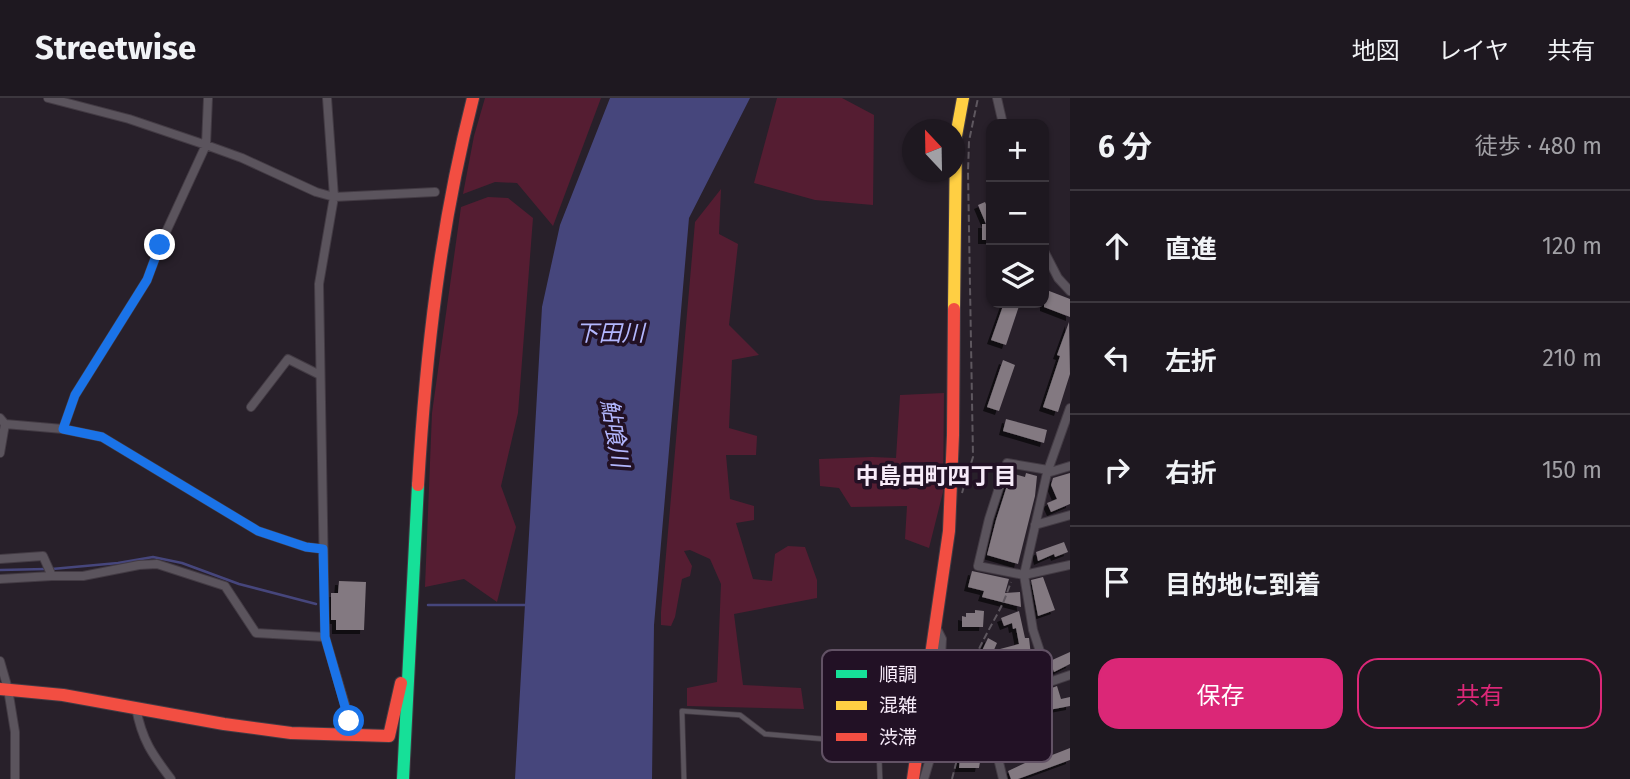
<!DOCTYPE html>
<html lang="ja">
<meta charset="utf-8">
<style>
body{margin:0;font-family:"Fira Sans","Noto Sans JP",sans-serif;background:#262129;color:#f1f3f6}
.controls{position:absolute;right:21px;top:21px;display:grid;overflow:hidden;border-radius:14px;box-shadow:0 2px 5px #0004}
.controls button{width:63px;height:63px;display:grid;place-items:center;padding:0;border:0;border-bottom:2px solid #3c373e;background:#1e1820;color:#f1f3f6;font:35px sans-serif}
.compass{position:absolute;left:902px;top:21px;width:63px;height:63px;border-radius:50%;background:#1e1820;box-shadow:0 2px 5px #0004;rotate:338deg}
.stop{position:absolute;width:21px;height:21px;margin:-16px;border:5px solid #1a73e8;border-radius:50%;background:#fff}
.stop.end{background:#1a73e8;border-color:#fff;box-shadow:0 2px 7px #0008}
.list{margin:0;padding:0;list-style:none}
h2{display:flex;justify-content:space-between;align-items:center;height:91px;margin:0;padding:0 28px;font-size:30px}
h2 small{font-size:23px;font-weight:400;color:#a1a0a5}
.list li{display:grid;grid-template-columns:46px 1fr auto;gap:21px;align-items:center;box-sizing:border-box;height:112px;padding:0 28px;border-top:2px solid #3c373e}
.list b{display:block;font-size:26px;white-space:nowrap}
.list em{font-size:23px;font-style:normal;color:#a1a0a5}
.actions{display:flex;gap:14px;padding:21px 28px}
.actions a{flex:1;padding:16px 0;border:2px solid #db2777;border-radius:21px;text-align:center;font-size:24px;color:#db2777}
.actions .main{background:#db2777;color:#fff}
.icon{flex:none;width:38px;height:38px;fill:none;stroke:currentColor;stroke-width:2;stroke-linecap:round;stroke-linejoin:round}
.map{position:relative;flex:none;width:1070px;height:681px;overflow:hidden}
header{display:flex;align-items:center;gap:42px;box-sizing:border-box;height:98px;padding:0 35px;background:#1e1820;border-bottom:2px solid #3c373e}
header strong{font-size:33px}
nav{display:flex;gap:38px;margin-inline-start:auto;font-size:24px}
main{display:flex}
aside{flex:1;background:#1e1820}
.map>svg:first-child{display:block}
.green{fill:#551d32}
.water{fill:#46467c}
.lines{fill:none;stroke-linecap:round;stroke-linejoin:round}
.stream{stroke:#46467c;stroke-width:2.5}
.building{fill:#837981;filter:url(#shadow)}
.lane-casing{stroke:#433b44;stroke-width:6}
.street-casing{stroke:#433b44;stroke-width:10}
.fast-casing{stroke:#433b44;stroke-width:14}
.slow-casing{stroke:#433b44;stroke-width:14}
.jam-casing{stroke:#433b44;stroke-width:14}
.path{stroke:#5e575f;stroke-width:2;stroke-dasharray:7 3.5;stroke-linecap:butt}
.lane{stroke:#5b545d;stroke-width:4.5}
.street{stroke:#5b545d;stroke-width:8}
.fast{stroke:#16e098;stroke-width:12}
.slow{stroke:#ffcf43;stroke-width:12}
.jam{stroke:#f24e42;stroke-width:12}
.route{stroke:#1a73e8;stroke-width:9}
.labels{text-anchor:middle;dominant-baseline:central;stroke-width:7;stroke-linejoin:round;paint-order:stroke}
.water-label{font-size:23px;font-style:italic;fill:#b3b7fe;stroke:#221125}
.neighbourhood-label{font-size:23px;font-weight:bold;fill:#f7ebf9;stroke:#221125}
.key{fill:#221125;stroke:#625265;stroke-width:2}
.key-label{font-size:19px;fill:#f7ebf9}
</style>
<header>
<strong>Streetwise</strong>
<nav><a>地図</a><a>レイヤ</a><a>共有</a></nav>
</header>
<main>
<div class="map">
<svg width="1070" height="681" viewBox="0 0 1070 681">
<defs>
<filter id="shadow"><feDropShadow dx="-4" dy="4" stdDeviation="0" flood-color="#0009"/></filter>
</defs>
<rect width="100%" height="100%" fill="#28202a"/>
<path class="green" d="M485,0H601L553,128L517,85L495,84L463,96L474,38Z
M777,0H842L874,17L873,107L815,102L754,85Z
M721,91L719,136L738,146L729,227L759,257L732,262L729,330L757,338L756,357H726L730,401L754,408V422L736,425L753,481L772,483L775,456L788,448L805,449L817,482V500L734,516L743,587L801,590L804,611L687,608V590L717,584L721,486L710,461L690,452L684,453L692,468L690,478L682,481L675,519L671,528L661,527V514L695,124Z
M488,99L508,100L533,120L518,315L501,388L516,429L497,504L464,481L425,489L432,315L461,109Z
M944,295L943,394L929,450L905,441L907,408L851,409L839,390L820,388L819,361L872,359L896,360L900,297Z"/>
<path class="water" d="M610,0H750L689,120L654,527L652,681H515L542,209L560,127Z"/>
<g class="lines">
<path class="stream" d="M52,471L118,465L153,459L182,465L239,486L316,506
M0,472L46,471
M428,507H526"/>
</g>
<path class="building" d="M985,104L990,115V142H982V126H986L978,107Z
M1044,191L1070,201V219L1044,209Z
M1004,205H1020L1006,247L991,242Z
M1069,224L1070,276L1058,314L1043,309L1060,258L1057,257Z
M1003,262L1015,267L999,313L987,309Z
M1006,321L1047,332L1044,345L1003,333Z
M1011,375L1025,379L1026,375L1037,378L1035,398L1018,466L987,457L996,422Z
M1070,375V406L1051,414L1047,405L1057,401L1051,387L1053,380Z
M1064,444L1068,454L1055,459L1054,456L1038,463L1036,454Z
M972,473L1009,481L1005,495L1020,494L1021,509L982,499L984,493L968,489Z
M1043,479L1055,512L1038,518L1031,482Z
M339,483L366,484L364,532H336V522H331V495H338Z
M975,512L984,513L983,529H962V518L966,519V515H975Z
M1019,513L1025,540H1029L1032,566L1036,565L1040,573L1026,579L1022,570L1020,557L1003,562L1000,551L1019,546L1016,530L1013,531L1012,525L1004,528L1001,520Z
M988,540L997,545L990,561L980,557Z
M1070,554V566L1054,574L1050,563Z
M1057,588L1061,601L1070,599V608L1038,614L1043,639L1031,642L1027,625L1005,631L1007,642L1001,643L993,610L1018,602L1034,598L1036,606L1052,603L1049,591Z
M964,643L983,646L979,670H959L960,660L943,656L946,644L963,649Z
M1070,650V662L1018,681H1011L1008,673L1025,665L1046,657L1047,659Z"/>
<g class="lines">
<defs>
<path id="lane" d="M684,681L682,613L740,617L765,636L871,645L879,656L880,681"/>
<path id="street" d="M48,0L129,21L206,47L242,60L316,94L334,99L435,94
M327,0L334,99L319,186L325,539L354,637
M997,0L1003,26
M1044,153L1058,180L1070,193
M251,309L288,261L320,277
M0,320L5,326L0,355
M5,326L63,331L102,339L258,433L306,449L323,451
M63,331L75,297L147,182L160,147L206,47L208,0
M1048,372L1007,365L989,421L978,468L1024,477L1070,467
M1047,375L1070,368
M1035,427L1070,417
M0,461L43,458L52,478H83L139,467L157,466L225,488L256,535L325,539
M0,481L52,478
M935,527L942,541L941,559L943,617L985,606L1070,577
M0,563L8,591L15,634V681
M1050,584L1033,532L1024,477L1047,375L1070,310
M985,606L1003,681
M136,610C142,642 152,656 171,681
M924,681L943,617"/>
<path id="fast" d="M403,681L418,387"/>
<path id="slow" d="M954,211L956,38L963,0"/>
<path id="jam" d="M418,387C426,254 440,129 473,0
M0,591L63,597L224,626L291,635L389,638L401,585
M913,681L949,433L953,337L954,211"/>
</defs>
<use href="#lane" class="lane-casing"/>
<use href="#street" class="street-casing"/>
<use href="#fast" class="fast-casing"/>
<use href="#slow" class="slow-casing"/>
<use href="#jam" class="jam-casing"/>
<path class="path" d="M962,395L973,359L968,74L969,43L978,0
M995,573L1002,592
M967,601C962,574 989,533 1001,509C1005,501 1008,492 1011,484
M952,681L963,638L967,631L966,622"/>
<use href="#lane" class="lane"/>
<use href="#street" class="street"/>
<use href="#fast" class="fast"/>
<use href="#slow" class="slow"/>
<use href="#jam" class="jam"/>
</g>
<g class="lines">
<path class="route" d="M160,147L147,182L75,297L63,331L102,339L258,433L306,449L323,451L325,539L349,623"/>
</g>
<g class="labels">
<g class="water-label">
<text x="610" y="235">下田川</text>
<text transform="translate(615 335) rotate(80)">鮎喰川</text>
</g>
<g class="neighbourhood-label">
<text x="936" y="378">中島田町四丁目</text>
</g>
</g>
<rect x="822" y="552" width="230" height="112" rx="10" class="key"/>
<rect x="836" y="572" width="31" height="8" fill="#16e098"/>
<rect x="836" y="603" width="31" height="9" fill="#ffcf43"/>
<rect x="836" y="635" width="31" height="8" fill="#f24e42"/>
<g class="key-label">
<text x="879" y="583">順調</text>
<text x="879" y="614">混雑</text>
<text x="879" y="646">渋滞</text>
</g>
</svg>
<div class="controls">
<button>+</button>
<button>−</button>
<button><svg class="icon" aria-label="layers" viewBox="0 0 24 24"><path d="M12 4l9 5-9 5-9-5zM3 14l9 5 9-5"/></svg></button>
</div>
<svg class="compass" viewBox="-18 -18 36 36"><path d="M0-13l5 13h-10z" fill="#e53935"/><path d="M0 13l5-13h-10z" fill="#a1a0a5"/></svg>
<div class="stop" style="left:349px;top:623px"></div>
<div class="stop end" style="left:160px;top:147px"></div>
</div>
<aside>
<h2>6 分<small>徒歩 · 480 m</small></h2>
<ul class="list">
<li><svg class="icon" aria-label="ahead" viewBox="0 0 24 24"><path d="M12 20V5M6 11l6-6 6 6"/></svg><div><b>直進</b></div><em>120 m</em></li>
<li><svg class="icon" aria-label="left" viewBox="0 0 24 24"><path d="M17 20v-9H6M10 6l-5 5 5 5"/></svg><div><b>左折</b></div><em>210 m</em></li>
<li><svg class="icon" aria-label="right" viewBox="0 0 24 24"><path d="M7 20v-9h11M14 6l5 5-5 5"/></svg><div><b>右折</b></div><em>150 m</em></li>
<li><svg class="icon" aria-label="arrive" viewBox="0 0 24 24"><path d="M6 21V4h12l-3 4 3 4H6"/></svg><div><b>目的地に到着</b></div></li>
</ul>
<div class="actions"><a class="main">保存</a><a>共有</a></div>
</aside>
</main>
